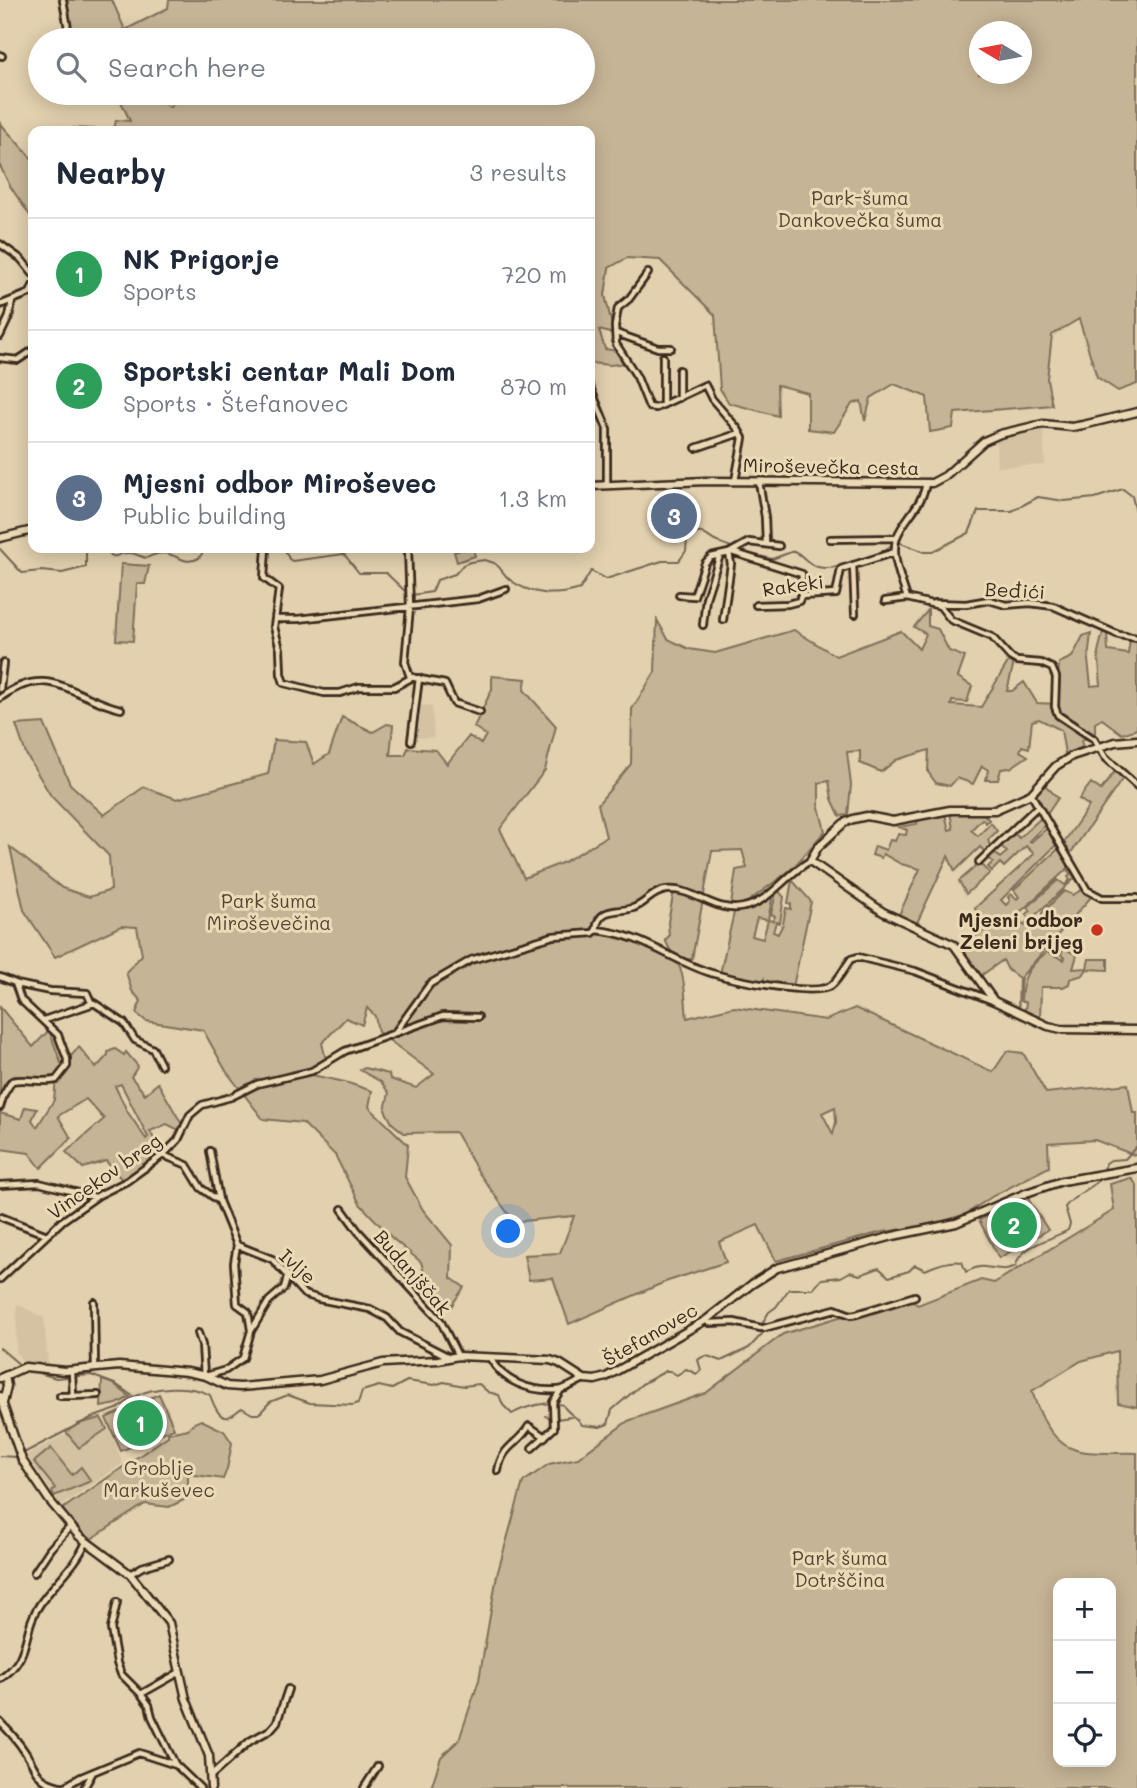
<!DOCTYPE html>
<meta charset="utf-8">
<style>
body{margin:0;font-family:Mali,sans-serif;background:#f2f2f3;color:#1f2937}
.controls{position:absolute;right:21px;bottom:21px;display:grid;overflow:hidden;border-radius:14px;box-shadow:0 4px 18px #0003}
.controls button{width:63px;height:63px;display:grid;place-items:center;padding:0;border:0;border-bottom:2px solid #e0e1e3;background:#fff;color:#1f2937;font:35px sans-serif}
.compass{position:absolute;left:969px;top:21px;width:63px;height:63px;border-radius:50%;background:#fff;box-shadow:0 4px 18px #0003;rotate:280deg}
.you{position:absolute;left:509px;top:1232px;width:24px;height:24px;margin:-18px;border:5px solid #fff;border-radius:50%;background:#1a73e8;box-shadow:0 0 0 10px #1a73e833}
.badge{display:grid;place-items:center;width:46px;height:46px;border-radius:50%;background:#0b8043;color:#fff;font-size:23px;font-weight:700}
.pin{position:absolute;translate:-50% -50%;border:4px solid #fff;box-shadow:0 2px 7px #0006}
.list{margin:0;padding:0;list-style:none}
h2{display:flex;justify-content:space-between;align-items:center;height:91px;margin:0;padding:0 28px;font-size:30px}
h2 small{font-size:23px;font-weight:400;color:#747a83}
.list li{display:grid;grid-template-columns:46px 1fr auto;gap:21px;align-items:center;box-sizing:border-box;height:112px;padding:0 28px;border-top:2px solid #e0e1e3}
.list b{display:block;font-size:26px;white-space:nowrap}
.list p{margin:0;font-size:23px;white-space:nowrap;color:#747a83}
.list em{font-size:23px;font-style:normal;color:#747a83}
.icon{flex:none;width:38px;height:38px;fill:none;stroke:currentColor;stroke-width:2;stroke-linecap:round;stroke-linejoin:round}
.map{position:relative;flex:none;width:1137px;height:1788px;overflow:hidden}
.search{position:absolute;background:#fff;box-shadow:0 4px 18px #0003;left:28px;top:28px;width:567px;height:77px;display:flex;align-items:center;gap:18px;box-sizing:border-box;padding:0 24px;border-radius:38px;color:#747a83;font-size:26px}
.panel{position:absolute;background:#fff;box-shadow:0 4px 18px #0003;left:28px;top:126px;width:567px;height:427px;border-radius:14px}
.map>svg:first-child{display:block}
.built{fill:#d4c2a2}
.green{fill:#c6b496;stroke:#806f5a;stroke-width:2;fill-rule:evenodd}
.lines{fill:none;stroke-linecap:round;stroke-linejoin:round}
.stream{stroke:#776552;stroke-width:2}
.street-casing{stroke:#3b2a1e;stroke-width:10}
.secondary-casing{stroke:#3b2a1e;stroke-width:11}
.street{stroke:#ecdab7;stroke-width:4.5}
.secondary{stroke:#ecdab7;stroke-width:6}
.poi-dot{fill:#c8321e;stroke:#ecdab7;stroke-width:2.5}
.labels{text-anchor:middle;dominant-baseline:central;stroke-width:6;stroke-linejoin:round;paint-order:stroke}
.park-label{font-size:19px;fill:#574636;stroke:#ecdab7}
.street-label{font-size:19px;fill:#3b2a1e;stroke:#ecdab7}
.poi-label{font-size:19px;font-weight:bold;fill:#3b2a1e;stroke:#ecdab7;text-anchor:end}
</style>
<div class="map">
<svg width="1137" height="1788" viewBox="0 0 1137 1788">
<rect width="100%" height="100%" fill="#e2d0ae"/>
<filter id="ink" filterUnits="userSpaceOnUse"><feTurbulence type="fractalNoise" baseFrequency=".0143" numOctaves="2"/><feDisplacementMap in="SourceGraphic" scale="14" xChannelSelector="R" yChannelSelector="G"/><feConvolveMatrix kernelMatrix="1 2 1 2 8 2 1 2 1" color-interpolation-filters="sRGB"/></filter>
<g filter="url(#ink)">
<path class="built" d="M1037,427H1043L1045,465L997,467L996,441L1005,435Z
M416,705L432,706L434,738L413,737Z
M17,1304L44,1318L48,1365L25,1363L16,1353Z
M102,1416L123,1463L61,1506L26,1455Z"/>
<path class="green" d="M59,0H112L125,30L168,8L169,0H1137V384L1118,391L1097,377L1079,319L1052,335L1047,379L1052,405L955,413L953,428L930,432L927,397L894,384L871,398L865,421L861,401L852,404L834,432L808,429V393L777,385L778,416L729,403L720,389L715,315L660,260L627,258L609,268L605,295L614,334L599,330L605,349L618,351L626,363L610,365L590,363V131H74L73,128L114,130L116,120L130,121L117,93H157L167,106L170,107L174,100L172,93H583V40H76ZM979,32H1021V74H979Z
M0,123L33,160V220L10,186L0,166Z
M466,548H473L475,556L457,562L454,552Z
M121,564L149,566L145,584H137L133,641L116,640Z
M928,610V626L938,629L949,651L965,657L958,677L972,686L967,702L952,701L951,705L981,707L1010,659L1014,662L1007,691H1012L1024,682L1037,703L1057,704L1059,663L1072,657L1083,636L1091,633L1088,660L1091,686L1101,685L1098,652L1103,632L1107,634L1108,651L1128,654L1130,640L1137,642V729L1122,734L1102,719L1095,723V733L1081,741L1083,747L1065,754L1061,730L1039,719L1032,721L1029,748L1022,746L1020,751L1028,756L1010,768L1001,769L998,780H986L988,770L982,766L973,784L957,778L950,786L936,783L928,772L929,750L896,760L881,772L860,763V751L847,752L851,785L848,815L840,816L832,799L829,781L819,783V807L825,831L793,868L749,901L745,908L773,894L768,920L773,921L775,916L771,914L777,889L784,897L780,923L776,922L773,932L778,934L783,924L786,908L791,909V904L788,903L792,880L809,899L811,902L793,987L765,983L764,979L763,982L720,974L735,908L731,905L736,870L747,868L742,850L712,851L692,959L680,960L670,950L665,940L669,936L668,922L674,891L600,916L601,931C618,938 673,950 680,968C686,983 685,1003 687,1018L734,1007L826,1020L855,1008L993,1072L1007,1051L1023,1053L1046,1093L1128,1084L1133,1113H1137V1156L1095,1140L1048,1143L1049,1167L993,1196L966,1214L928,1226L882,1232L776,1261L758,1225L719,1242L726,1262L665,1282L569,1324L553,1278L529,1280L524,1255L560,1253L574,1216L514,1222L479,1173L455,1132L404,1133L392,1123L385,1110L389,1093L381,1082L360,1070L365,1068L389,1074L390,1079L416,1088L434,1074L378,1032L375,1016L367,1008L362,1025L346,1018L322,1043L326,1060L307,1074L345,1082L372,1091L369,1107L408,1145L405,1177L423,1210L452,1245L451,1278L464,1287L450,1308L430,1293L421,1262L392,1238L360,1204L335,1155L303,1123L263,1119L226,1071L203,1030L146,1021L136,1013L141,1001L132,991L126,972L142,955L137,927L121,926L55,957L24,910L10,847L62,888L89,897L111,890L109,856L51,796L26,754L16,725L44,723L70,784L104,815L144,787L177,799L268,774L274,740L306,742L314,764L329,754L342,717L373,732L387,724L393,725L390,755H405L408,748L436,750L447,764L469,736L481,744L486,735L474,727L492,689V676L526,679L524,690L556,726L545,770L500,829L524,878L564,862L606,837L598,804L631,764L632,709L655,672L657,620L668,639L689,649L715,653L794,630L836,656L901,631L919,649L926,634L914,627ZM757,918L768,920L763,939L752,936ZM835,1107L836,1122L833,1134L822,1113Z
M1115,771L1123,778L1068,857L1062,845L1089,806L1079,799L1091,783L1101,790Z
M1044,784L1058,798L1045,817L1033,796Z
M950,812L983,813L989,820L986,823L982,819L971,830L978,836L991,823L997,831L988,840L991,849L985,852L980,847L955,871L948,856L916,925L898,917L920,869L901,864L883,854L881,858L872,855L875,846L886,850L890,840L895,841L898,834L906,835L907,830L899,827L917,824L918,819L945,814L949,830L953,829Z
M1042,817L1046,824L1029,841L1031,842L1047,828L1056,845L1001,900L1006,905L1010,901L1008,897L1011,894L1017,899L1019,897L1014,890L1058,849L1068,864V868L1017,915L1023,925L1030,919L1026,914L1031,911L1028,907L1058,880L1065,885L1070,880L1068,877L1071,874L1068,871L1070,869L1075,878L1024,926L1029,924L1034,929L1042,921V913L1064,891L1073,895L1083,889L1084,893L1087,892L1092,896L1021,977L1018,1011L1019,978L1008,970L1003,960L979,977L959,947L983,931L975,908L1034,854L1026,846L1004,867L1000,863L992,871L988,867L993,862L987,856L993,851L1000,858L1007,852L1000,845L1013,832L1019,838Z
M980,863L990,873L966,894L959,881Z
M1057,940L1070,947L1069,951L1077,955L1073,969L1087,968L1089,959H1108V970L1087,969L1083,975L1070,979L1069,984L1063,987H1041L1040,1021L1021,1013L1020,1009L1025,1010L1026,1003L1021,1001C1022,977 1028,967 1047,952L1064,960L1065,958L1061,955L1063,949L1056,943Z
M0,1007L33,1047L49,1030L62,1066L79,1047L96,1068L108,1055V1052L115,1049L124,1055L126,1052L138,1066L131,1077L145,1094L158,1083L183,1126L181,1131L167,1124L150,1131L158,1147L150,1162L122,1180L106,1161L83,1168L66,1152L104,1119L86,1099L58,1116L71,1138L41,1168L29,1153L0,1149V1113L21,1119L25,1107L37,1109L32,1120L37,1127L54,1100L56,1078L35,1079L13,1076L4,1084L0,1095ZM121,1084L148,1137L146,1139L127,1111L115,1086Z
M1131,1178L1137,1185V1407L1118,1403L1117,1351L1081,1361L1032,1391C1039,1414 1051,1443 1076,1450C1092,1455 1119,1452 1137,1453V1788H431L441,1757L459,1740L479,1680L497,1575L523,1482L549,1464L578,1458L628,1421L706,1393L783,1334L906,1297L918,1305L981,1280L994,1283L1114,1210L1110,1184ZM1058,1583H1111V1762H1058Z
M1027,1197L1048,1230L999,1258L979,1220Z
M102,1380L114,1384L130,1397L117,1404L101,1407Z
M159,1394L174,1428L121,1451L106,1418Z
M101,1418L107,1429L79,1448L66,1432L78,1424Z
M201,1420L224,1431L232,1443L227,1469L223,1479L188,1474V1498L169,1507L145,1504L91,1539L76,1529L61,1510L168,1436V1433L188,1429L194,1423Z
M51,1448L72,1475L81,1467L91,1481L54,1496L52,1492L55,1488L34,1462Z"/>
<g class="lines">
<path class="stream" d="M898,542L925,552H932L969,533L978,511H1012L1038,497L1064,501L1095,498L1123,489L1132,496L1137,517
M104,548C117,564 115,552 129,553C136,553 140,557 147,558C173,543 179,569 199,558L206,548
M284,548L289,559L292,561L344,554L359,573H386L407,593
M0,549L22,573L41,571L62,573L86,567V553L90,548
M738,551L772,559L794,551C803,555 808,565 818,567C836,572 879,556 893,544
M412,595L432,592L437,580L455,574L463,565L470,562L485,560L494,563C501,567 503,574 509,579C529,595 556,597 580,589L591,571L606,579L662,561H679L686,551L687,539C704,526 703,536 717,542C723,544 727,545 733,548
M1103,1173L1106,1163L1111,1160L1125,1159L1137,1146
M0,1348L21,1366
M25,1369L56,1378L91,1375L117,1385L134,1397C153,1386 191,1384 210,1395C213,1403 220,1424 232,1415C236,1413 238,1410 242,1408L252,1414H259L270,1402L288,1395L310,1403L353,1405L358,1403L362,1391L379,1386L392,1389L407,1381L434,1385L444,1382L464,1386L479,1384L488,1392L499,1395L503,1405L512,1414C524,1407 548,1400 563,1405C568,1415 578,1416 582,1425L600,1427L608,1424L612,1410L642,1384L666,1371H670L677,1375L686,1369L697,1374L701,1370L698,1360C707,1352 712,1359 721,1361L749,1348L763,1333V1322L769,1312L776,1307L789,1289H813L822,1279L841,1277L850,1272L860,1275L879,1268L889,1277L909,1271L915,1265L925,1270C936,1265 950,1260 962,1262L966,1272C972,1269 979,1266 985,1267C996,1268 1005,1272 1016,1266C1018,1246 1053,1239 1068,1230L1070,1224L1065,1207C1075,1194 1090,1190 1101,1178
M545,1416L556,1419L571,1417
M0,1456L16,1457L91,1418L117,1409L134,1397"/>
<defs>
<path id="street" d="M63,0L70,40
M0,55L2,56
M0,244L21,259L33,274
M648,273L629,299L618,308L615,326L616,344L637,377L649,407L656,408L705,385L712,399L738,429L743,438L735,481
M0,305L30,293L33,286
M616,333L658,348H671
M0,336L9,317L12,301
M0,358L18,360L33,350
M679,370V398
M590,387L607,428V485
M663,405V357
M696,448L740,433
M759,482L765,517L766,543
M830,539L896,538
M266,548L264,578L279,589L274,627L280,649L281,674L284,683L324,693H340L359,687H394L413,677
M408,548L410,607L405,662L410,677L445,684L454,703L480,712
M732,552L802,574L801,596
M853,565L855,614
M679,595L694,596L705,563L711,557L729,553L749,542L779,546
M907,598L940,606L951,620L992,637L1010,657L1017,661L1041,663L1052,668L1056,677L1055,707L1058,715L1094,739L1105,757L1137,786
M907,598C902,581 890,555 897,537C904,518 923,505 926,483
M885,601L907,598
M934,603L966,604L989,600L1006,605L1030,603L1053,606L1119,635L1137,638
M756,605L788,604L799,601L801,596L836,594L841,569L895,552
M275,619H298L478,599L506,589
M723,620L731,564L729,553
M703,625L706,598L720,555
M0,689L3,663
M0,698C48,661 73,698 121,709
M411,741L419,678
M1031,794L1087,890L1102,898H1137
M979,862L1038,806
M596,930C642,934 670,960 711,973C731,979 817,998 832,985C839,979 845,967 851,959L858,957L915,971L993,1001
M0,977L15,983L21,1000L58,1035L67,1059V1066L56,1080C40,1083 25,1078 12,1081L4,1094L0,1107
M16,984L50,991L87,993L91,1002
M44,1020L94,1003L124,1023L135,1040L153,1049L161,1065
M396,1031L430,984L471,960L553,936L593,933L596,930C599,906 617,913 633,908C646,904 651,892 666,890C694,887 715,914 744,907C770,902 787,873 810,861
M210,1151L219,1200
M163,1155L187,1165L201,1188L219,1201L237,1245L272,1259L304,1294L319,1299L370,1309L387,1318L400,1332L449,1357
M0,1185L39,1183L95,1197
M342,1209L358,1231L440,1320L458,1356
M1,1217L47,1235
M237,1245L234,1263L237,1304L248,1312L251,1330
M0,1279L62,1221L99,1195L127,1181L163,1155L178,1140L190,1115L202,1105L231,1097L257,1084L312,1071L345,1051L443,1016L478,1017
M94,1302L95,1368
M706,1320L709,1323L734,1322L761,1328
M764,1328L835,1309L851,1315L857,1314L915,1296
M198,1333L202,1345L204,1376
M490,1358C503,1382 530,1392 558,1390C566,1390 576,1382 584,1379
M206,1376L226,1370L243,1358L251,1331L269,1301L284,1288L288,1275
M60,1396H73L72,1371
M73,1396L98,1395
M532,1448L554,1428L553,1402L560,1391
M498,1471C502,1445 517,1446 529,1426L545,1437
M34,1573L50,1549L70,1527
M130,1574L142,1567L169,1559
M117,1602L111,1629L117,1663L121,1674L141,1694L149,1705L152,1717L175,1764
M0,1679C33,1657 21,1631 40,1604C55,1582 76,1566 86,1542
M141,1694L180,1672
M0,1722C9,1731 18,1741 25,1752C39,1773 35,1781 64,1787L81,1777L139,1753L176,1765L200,1788
M212,1775L250,1741L270,1730L277,1722L288,1689
M84,1788L92,1774
M364,1788L378,1766"/>
<path id="secondary" d="M590,486L706,481L932,483L945,476L984,441L1000,434L1043,424L1072,427L1083,425L1137,412
M0,538L33,530
M1137,740L1115,742L1072,756L1056,766L1031,794L995,810H950L893,821L867,816L853,819L844,823L818,847L810,861L883,912L954,945L994,1001L1048,1026L1061,1029L1137,1030
M0,1378L25,1367L65,1371L119,1366L187,1372L206,1376L227,1386L240,1387L320,1380L383,1363L438,1360L458,1356L550,1360L559,1363L584,1379L595,1380L606,1377L706,1320L752,1284L777,1268L893,1236L956,1223L1026,1193L1062,1181L1137,1168
M0,1396L22,1460L49,1500L79,1536L130,1574L169,1623L186,1699L209,1756L211,1788
M3,1403L7,1386L5,1376"/>
</defs>
<use href="#street" class="street-casing"/>
<use href="#secondary" class="secondary-casing"/>
<use href="#street" class="street"/>
<use href="#secondary" class="secondary"/>
</g>
</g>
<circle class="poi-dot" cx="1097" cy="930" r="7"/>
<g class="labels">
<g class="park-label">
<text x="860" y="197">Park-šuma<tspan x="860" dy="22">Dankovečka šuma</tspan></text>
<text x="269" y="900">Park šuma<tspan x="269" dy="22">Miroševečina</tspan></text>
<text x="159" y="1467">Groblje<tspan x="159" dy="22">Markuševec</tspan></text>
<text x="840" y="1557">Park šuma<tspan x="840" dy="22">Dotrščina</tspan></text>
</g>
<g class="street-label">
<text transform="translate(831 466) rotate(1)">Miroševečka cesta</text>
<text transform="translate(793 585) rotate(-8)">Rakeki</text>
<text transform="translate(1015 590) rotate(3)">Beđići</text>
<text transform="translate(104 1176) rotate(-35)">Vincekov breg</text>
<text transform="translate(298 1266) rotate(42)">Ivlje</text>
<text transform="translate(413 1272) rotate(49)">Budanjščak</text>
<text transform="translate(650 1334) rotate(-30)">Štefanovec</text>
</g>
<g class="poi-label">
<text x="1083" y="919">Mjesni odbor<tspan x="1083" dy="22">Zeleni brijeg</tspan></text>
</g>
</g>
</svg>
<div class="controls">
<button>+</button>
<button>−</button>
<button><svg class="icon" aria-label="locate" viewBox="0 0 24 24"><circle cx="12" cy="12" r="6"/><path d="M12 2v4M12 18v4M2 12h4M18 12h4"/></svg></button>
</div>
<svg class="compass" viewBox="-18 -18 36 36"><path d="M0-13l5 13h-10z" fill="#e53935"/><path d="M0 13l5-13h-10z" fill="#747a83"/></svg>
<div class="you"></div>
<div class="pin badge" style="left:140px;top:1423px;background:#2e9e5b">1</div>
<div class="pin badge" style="left:1014px;top:1225px;background:#2e9e5b">2</div>
<div class="pin badge" style="left:674px;top:516px;background:#5c6f8a">3</div>
<div class="search"><svg class="icon" aria-label="search" viewBox="0 0 24 24"><circle cx="10" cy="10" r="6"/><path d="M15 15l6 6"/></svg>Search here</div>
<section class="panel">
<h2>Nearby<small>3 results</small></h2>
<ul class="list">
<li><span class="badge" style="background:#2e9e5b">1</span><div><b>NK Prigorje</b><p>Sports</p></div><em>720 m</em></li>
<li><span class="badge" style="background:#2e9e5b">2</span><div><b>Sportski centar Mali Dom</b><p>Sports · Štefanovec</p></div><em>870 m</em></li>
<li><span class="badge" style="background:#5c6f8a">3</span><div><b>Mjesni odbor Miroševec</b><p>Public building</p></div><em>1.3 km</em></li>
</ul>
</section>
</div>
